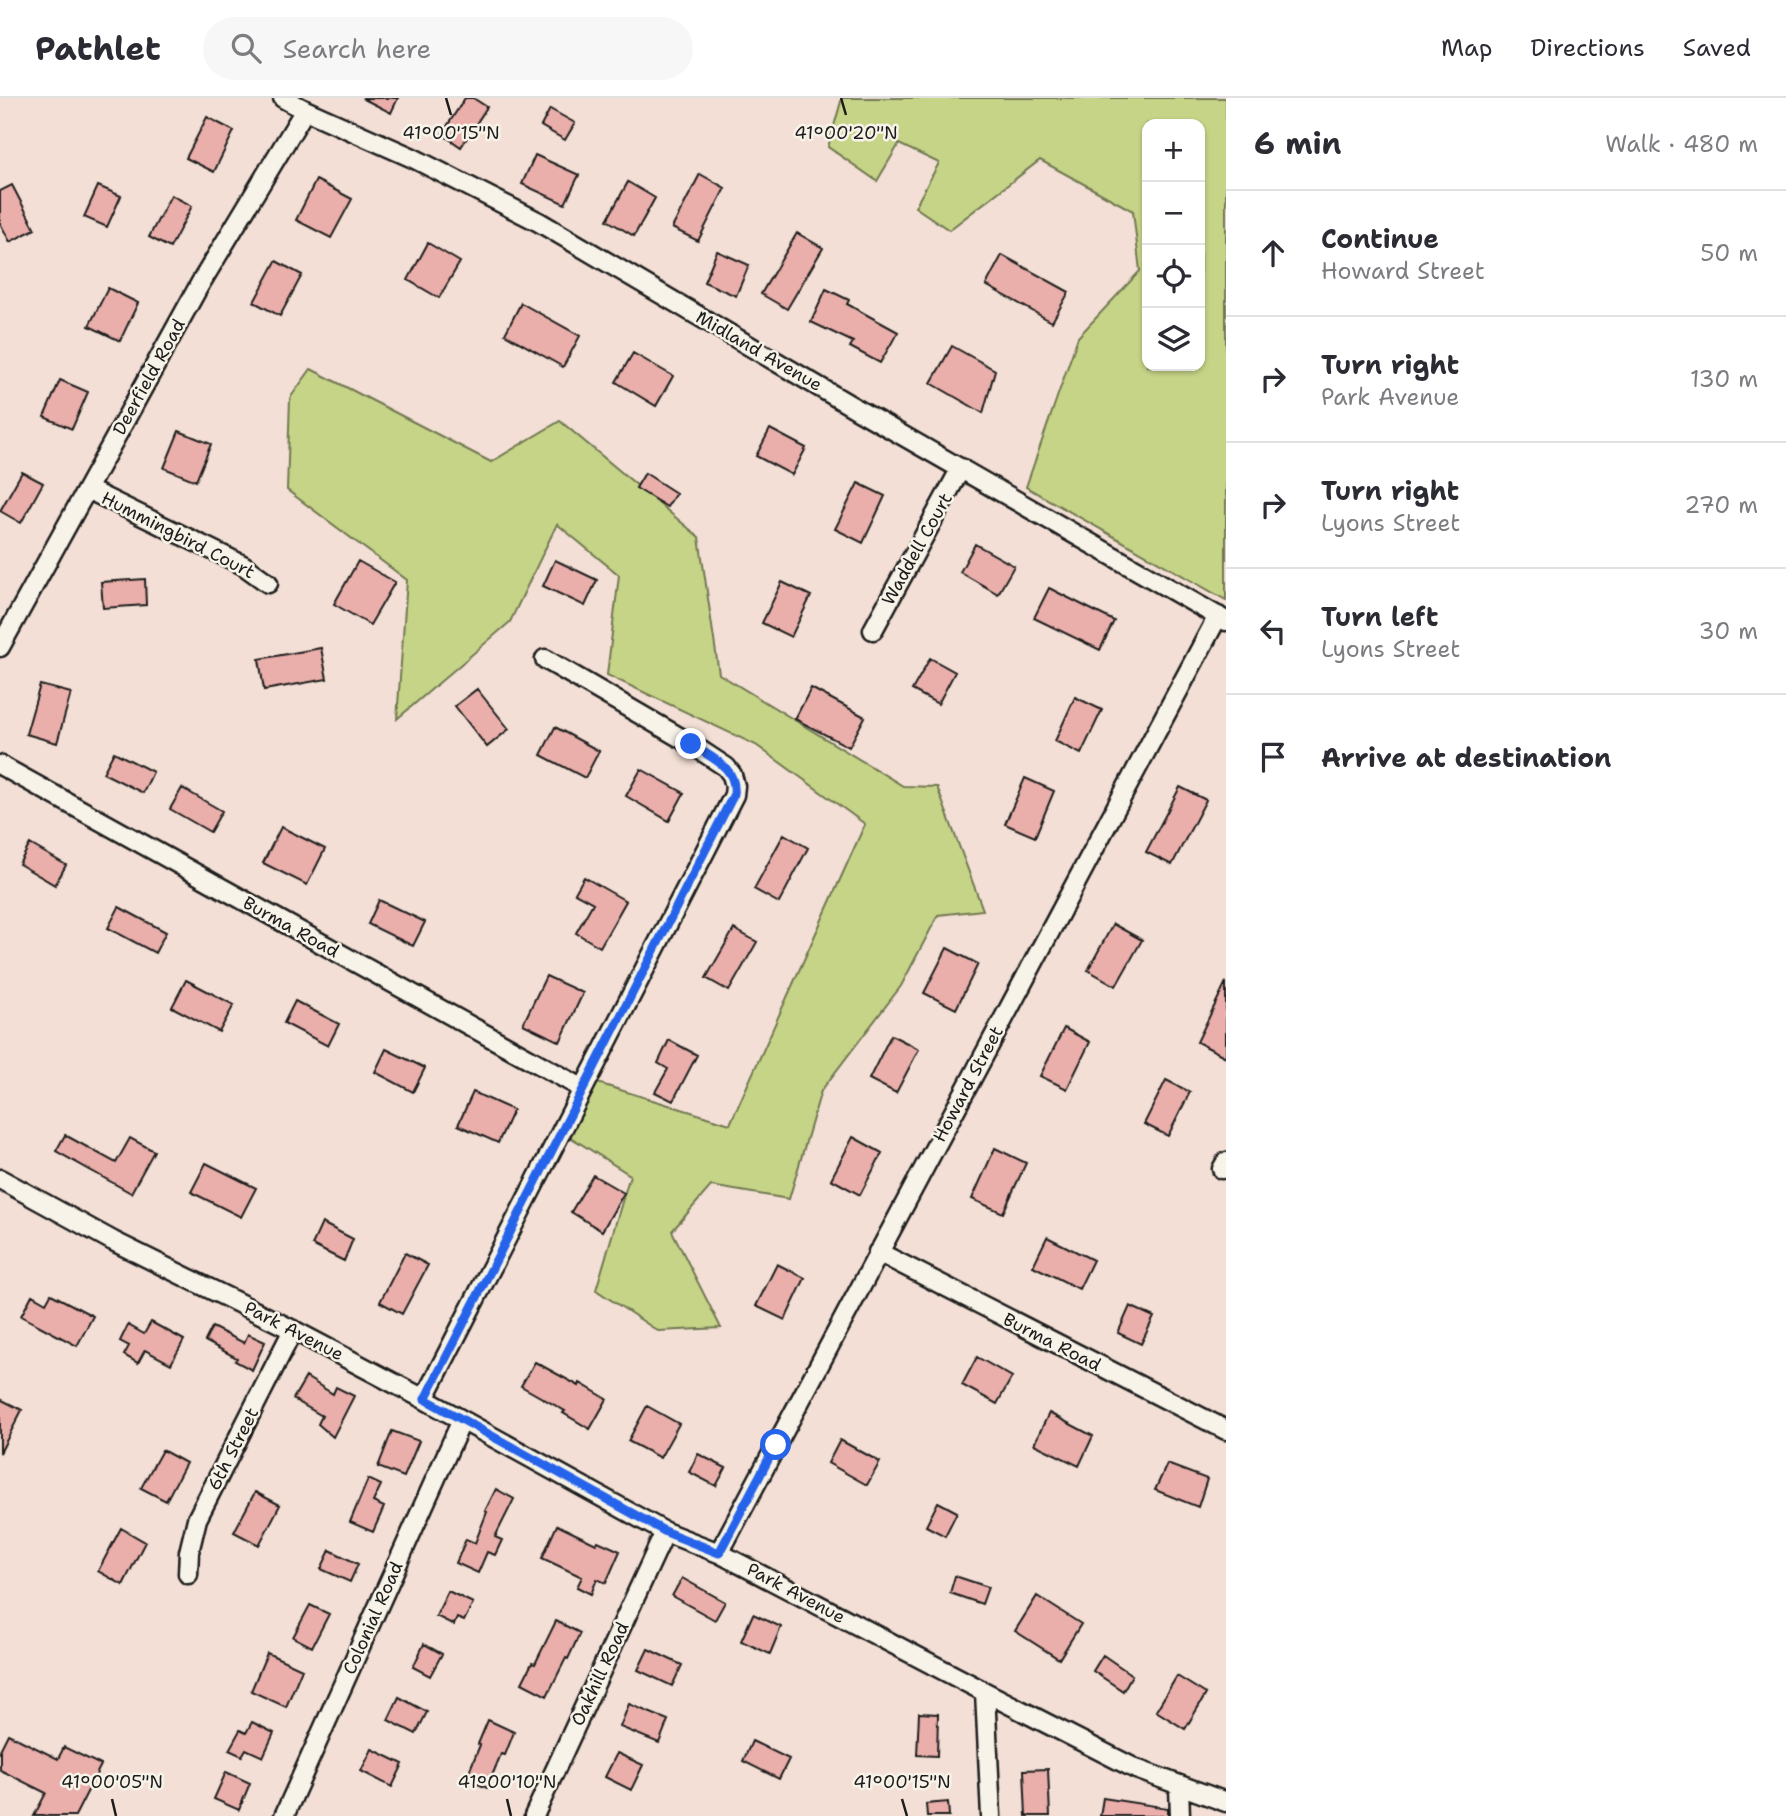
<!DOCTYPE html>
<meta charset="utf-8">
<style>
body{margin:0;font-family:"Shantell Sans",sans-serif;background:#f7f7f7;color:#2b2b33}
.controls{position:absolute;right:21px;top:21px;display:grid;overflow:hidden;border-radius:14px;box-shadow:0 2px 5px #0004}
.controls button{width:63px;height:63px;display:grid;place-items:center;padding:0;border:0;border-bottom:2px solid #e1e1e2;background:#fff;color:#2b2b33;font:35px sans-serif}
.stop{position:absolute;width:21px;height:21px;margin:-16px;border:5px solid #2563eb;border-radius:50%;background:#fff}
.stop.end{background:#2563eb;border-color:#fff;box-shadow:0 2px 7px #0008}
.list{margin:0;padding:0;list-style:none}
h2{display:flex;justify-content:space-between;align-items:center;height:91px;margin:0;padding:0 28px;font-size:30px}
h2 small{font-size:23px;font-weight:400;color:#7c7c81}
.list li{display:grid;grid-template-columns:46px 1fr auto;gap:21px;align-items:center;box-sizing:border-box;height:126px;padding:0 28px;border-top:2px solid #e1e1e2}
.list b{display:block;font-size:26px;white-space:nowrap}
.list p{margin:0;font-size:23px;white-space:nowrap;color:#7c7c81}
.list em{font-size:23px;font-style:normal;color:#7c7c81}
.icon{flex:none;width:38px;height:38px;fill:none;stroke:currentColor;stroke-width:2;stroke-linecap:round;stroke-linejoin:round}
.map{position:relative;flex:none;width:1226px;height:1718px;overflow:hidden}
header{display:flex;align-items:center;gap:42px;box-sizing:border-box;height:98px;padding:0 35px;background:#fff;border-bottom:2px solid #e1e1e2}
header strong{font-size:33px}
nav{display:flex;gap:38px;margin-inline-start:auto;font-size:24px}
.search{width:490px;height:63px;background:#f7f7f7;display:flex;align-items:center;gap:18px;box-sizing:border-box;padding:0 24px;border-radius:38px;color:#7c7c81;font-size:26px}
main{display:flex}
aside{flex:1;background:#fff}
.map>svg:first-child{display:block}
.green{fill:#c6d487;stroke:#717852;stroke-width:2;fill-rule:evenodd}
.building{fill:#eaafaa;stroke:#1c1c1c;stroke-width:2}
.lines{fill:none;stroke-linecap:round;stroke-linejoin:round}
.minor-casing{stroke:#1c1c1c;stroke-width:23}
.minor{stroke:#f7f3e8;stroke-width:18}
.route{stroke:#2563eb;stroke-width:9}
.ticks{fill:none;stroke:#1c1c1c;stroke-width:2.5}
.labels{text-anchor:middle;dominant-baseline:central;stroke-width:5;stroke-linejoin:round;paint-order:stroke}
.street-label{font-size:18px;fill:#1c1c1c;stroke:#f7f3e8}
.ticks-label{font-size:18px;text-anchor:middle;fill:#1c1c1c;stroke:#f7f3e8;stroke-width:5;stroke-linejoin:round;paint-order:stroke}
</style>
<header>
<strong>Pathlet</strong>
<div class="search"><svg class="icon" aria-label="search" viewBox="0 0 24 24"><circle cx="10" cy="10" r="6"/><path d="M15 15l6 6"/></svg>Search here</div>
<nav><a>Map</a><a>Directions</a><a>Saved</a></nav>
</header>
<main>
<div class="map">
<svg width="1226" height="1718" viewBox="0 0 1226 1718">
<rect width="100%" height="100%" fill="#f3dfd5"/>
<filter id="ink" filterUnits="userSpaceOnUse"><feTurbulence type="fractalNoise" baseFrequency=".0143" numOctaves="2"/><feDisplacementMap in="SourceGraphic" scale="14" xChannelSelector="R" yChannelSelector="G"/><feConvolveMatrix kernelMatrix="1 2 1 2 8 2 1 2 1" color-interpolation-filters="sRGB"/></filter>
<g filter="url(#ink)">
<path class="green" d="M842,0H1226V502L1026,389L1078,239L1140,173L1133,113L1040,62L949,132L915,109L939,65L899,46L877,83L828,49ZM1147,26H1200V268H1147Z
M311,271L491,364L560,323L699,439L719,576L903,688L937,689L983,812L938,817L901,888L821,993L789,1101L711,1088L672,1133L721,1230L658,1233L596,1192L630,1077L564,1035L588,982L730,1026L865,726L756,647L607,577L619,477L557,426L510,524L397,621L407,482L287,392L290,300Z"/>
<path class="building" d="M362,0H398L391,15Z
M465,0H473L487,9L461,49L442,36Z
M550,11L575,25L565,42L541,28Z
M207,19L234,33L214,74L186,60Z
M535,57L579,77L565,106L522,86Z
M700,76L725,90L698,143L672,130Z
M316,82L352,101L331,140L296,122Z
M628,84L655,100L634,138L607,122Z
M12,87L35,131L10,144L0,125V93Z
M98,88L121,98L107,129L84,119Z
M171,97L192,108L170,150L149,139Z
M797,135L823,150L787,211L761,196Z
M428,145L460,164L439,200L408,182Z
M717,153L749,167L736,198L704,184Z
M1002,157L1069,194L1052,224L986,187Z
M276,163L302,177L280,218L254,204Z
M108,190L138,205L120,243L89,228Z
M826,191L849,202L847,206L898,234L880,265L850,249L853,244L811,224Z
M521,205L580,238L563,269L505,236Z
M952,248L995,272L983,315L931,285Z
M633,255L673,278L656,308L616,284Z
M60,282L88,294L72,331L44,319Z
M770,331L806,350L792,377L756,358Z
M179,333L211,346L196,383L164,370Z
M22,374L43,385L21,425L0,413Z
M645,375L676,395L667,409L636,390Z
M858,385L885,398L863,445L835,431Z
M975,446L1014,468L998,496L960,474Z
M555,462L597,482L585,508L543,488Z
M358,463L395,484L370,527L334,506Z
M145,481L146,507L103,510L101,484Z
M782,484L811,498L791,539L762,525Z
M1049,490L1114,523L1100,552L1034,520Z
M321,550L327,581L264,592L259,561Z
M930,560L955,574L938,606L912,592Z
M40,587L71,595L57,645L26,636Z
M811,590L865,619L849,649L795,621Z
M477,591L509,631L487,649L455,608Z
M1075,599L1102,612L1081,656L1055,643Z
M555,629L599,653L585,680L541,657Z
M114,654L153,674L143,695L103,675Z
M641,671L684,695L669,723L626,698Z
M1025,680L1054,693L1035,739L1005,726Z
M1180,689L1206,702L1172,767L1146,754Z
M182,690L222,713L210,734L170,711Z
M281,729L325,751L307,787L263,765Z
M784,736L808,750L779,805L754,791Z
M30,746L66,767L55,787L19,766Z
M584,779L626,803L600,849L576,835L593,805L575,795Z
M379,802L425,824L413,848L368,826Z
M119,809L166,834L155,855L108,830Z
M1113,826L1142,842L1116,888L1088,872Z
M734,831L757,844L729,893L706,880Z
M947,850L978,866L956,911L924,895Z
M546,878L583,895L560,944L523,926Z
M186,882L234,907L219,934L172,909Z
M1226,884V959L1197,944Z
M295,903L339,926L328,948L284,925Z
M1064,930L1090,944L1067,991L1040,978Z
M891,937L919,951L896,995L869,981Z
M669,942L697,957L673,1003L655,994L668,971L658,965Z
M386,951L425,970L413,994L375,974Z
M1166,982L1190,994L1168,1038L1144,1026Z
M473,994L513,1012L498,1045L458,1027Z
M65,1037L116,1065L130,1040L154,1053L131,1095L56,1053Z
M853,1039L882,1055L860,1097L831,1081Z
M995,1050L1026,1065L1003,1115L972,1101Z
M206,1065L256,1090L241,1119L191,1094Z
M593,1077L624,1095L602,1133L571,1114Z
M322,1125L353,1141L344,1163L312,1147Z
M1047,1139L1093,1162L1079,1191L1033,1168Z
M405,1155L428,1167L402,1216L380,1204Z
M777,1166L805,1180L785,1222L756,1208Z
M51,1196L93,1218L77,1248L21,1218L32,1197L46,1205Z
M1130,1208L1154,1219L1141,1246L1118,1235Z
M151,1224L184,1242L171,1266L145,1252L138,1265L124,1257L129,1248L120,1243L128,1227L144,1236Z
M212,1229L244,1245L248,1236L265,1244L252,1272L235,1263L237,1260L205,1243Z
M977,1259L1012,1279L997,1306L962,1287Z
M535,1264L579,1288L580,1285L607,1301L590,1331L563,1315L565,1313L521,1288Z
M306,1279L333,1296L336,1289L354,1298L333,1339L318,1326L322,1318L293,1301Z
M0,1301L22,1312L0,1355Z
M647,1308L679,1326L660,1360L628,1343Z
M1049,1315L1093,1338L1079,1368L1034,1346Z
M392,1333L419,1343L404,1379L378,1369Z
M840,1342L880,1364L867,1387L828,1365Z
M162,1352L186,1365L166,1403L141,1390Z
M698,1356L726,1370L716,1388L689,1374Z
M1167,1366L1207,1381L1198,1409L1155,1392Z
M368,1381L381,1387L373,1404L384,1409L373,1434L350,1424Z
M496,1391L514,1401L495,1439L502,1442L495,1457L487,1454L478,1475L456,1465L466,1441L475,1445L487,1414L485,1413Z
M255,1394L280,1407L259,1447L234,1434Z
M938,1404L957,1414L945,1438L926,1428Z
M557,1427L596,1446L598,1443L620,1453L606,1485L597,1481L591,1496L577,1489L582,1479L542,1460Z
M121,1430L145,1444L123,1487L98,1473Z
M330,1452L358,1466L350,1484L321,1471Z
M955,1478L988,1489L982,1506L950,1495Z
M682,1480L725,1504L715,1522L672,1498Z
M448,1493L473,1505L464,1523L457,1520L454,1527L436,1518Z
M1037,1498L1081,1526L1059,1561L1015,1533Z
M310,1507L329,1516L312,1549L293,1539Z
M753,1516L781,1529L770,1556L741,1543Z
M556,1523L580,1535L568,1561L566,1560L547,1598L522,1585L532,1565L535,1566Z
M424,1546L442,1556L430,1578L413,1569Z
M648,1551L682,1567L672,1588L638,1572Z
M267,1555L302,1571L286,1609L251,1593Z
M1103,1557L1132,1577L1123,1593L1093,1573Z
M1177,1578L1206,1596L1185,1631L1156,1613Z
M399,1599L427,1614L416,1636L388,1622Z
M629,1606L668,1622L659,1645L620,1629Z
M919,1615L938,1616L937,1658L917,1657Z
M488,1622L514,1634L505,1657L501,1656L487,1690L466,1681L480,1647L478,1646Z
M252,1624L274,1635L263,1659L246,1651L242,1658L229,1652L240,1632L246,1635Z
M8,1636L58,1661L64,1649L101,1667L75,1718H34L46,1695L0,1672V1652Z
M752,1643L789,1661L779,1681L743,1663Z
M372,1651L403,1666L392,1689L361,1673Z
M617,1655L643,1667L631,1692L605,1679Z
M1048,1671L1050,1718H1026L1024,1672Z
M226,1674L250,1685L239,1712L214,1701Z
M1103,1700L1168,1710V1718H1100Z
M948,1704L949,1718H927L926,1706Z"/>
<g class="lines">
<defs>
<path id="minor" d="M283,0L305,12L413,60L539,124L860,313L1226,523
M87,391L243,467L268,485
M873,532L961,370
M0,549L200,186L305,12
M0,667L582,990
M1222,1071L1226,1064
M0,1081L113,1143L293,1232L424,1301L665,1434L719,1455L985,1594L1136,1671L1226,1704
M878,1154L1226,1332
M424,1301L734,697L735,688L732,677L726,669L691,646L545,561
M719,1455L1218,518
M188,1476L189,1454L197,1421L293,1232
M985,1594L991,1718
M1179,1688L1180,1718
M284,1718L462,1322
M534,1718L665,1434"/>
</defs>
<use href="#minor" class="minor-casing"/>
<use href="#minor" class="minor"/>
</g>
</g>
<g class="lines" filter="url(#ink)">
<path class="route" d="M691,646C711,660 737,668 734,696L425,1301L666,1434L719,1455L776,1347"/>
</g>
<path class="ticks" d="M446,0L451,17M841,0L846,17M112,1701L116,1718M507,1701L511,1718M902,1701L907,1718"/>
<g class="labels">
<g class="street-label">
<text transform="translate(759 253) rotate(30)">Midland Avenue</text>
<text transform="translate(149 279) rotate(-61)">Deerfield Road</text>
<text transform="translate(178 437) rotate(27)">Hummingbird Court</text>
<text transform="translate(917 451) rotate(-61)">Waddell Court</text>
<text transform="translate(291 829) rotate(29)">Burma Road</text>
<text transform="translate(968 986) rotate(-62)">Howard Street</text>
<text transform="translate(294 1233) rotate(27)">Park Avenue</text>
<text transform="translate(1052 1244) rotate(27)">Burma Road</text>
<text transform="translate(233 1351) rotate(-63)">6th Street</text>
<text transform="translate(796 1495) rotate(28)">Park Avenue</text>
<text transform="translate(373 1520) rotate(-66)">Colonial Road</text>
<text transform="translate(600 1576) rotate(-65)">Oakhill Road</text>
</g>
</g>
<g class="ticks-label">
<text x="451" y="41">41°00'15"N</text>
<text x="846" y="41">41°00'20"N</text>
<text x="112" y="1690">41°00'05"N</text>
<text x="507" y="1690">41°00'10"N</text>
<text x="902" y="1690">41°00'15"N</text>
</g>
</svg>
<div class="controls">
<button>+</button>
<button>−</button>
<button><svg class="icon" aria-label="locate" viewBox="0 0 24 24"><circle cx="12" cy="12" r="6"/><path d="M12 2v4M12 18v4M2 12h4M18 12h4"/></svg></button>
<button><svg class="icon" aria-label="layers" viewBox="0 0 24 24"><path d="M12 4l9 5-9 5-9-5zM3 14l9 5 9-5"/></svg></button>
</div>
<div class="stop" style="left:776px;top:1347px"></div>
<div class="stop end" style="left:691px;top:646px"></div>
</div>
<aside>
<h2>6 min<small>Walk · 480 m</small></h2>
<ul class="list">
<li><svg class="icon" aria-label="ahead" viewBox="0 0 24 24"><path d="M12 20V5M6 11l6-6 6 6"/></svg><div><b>Continue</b><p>Howard Street</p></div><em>50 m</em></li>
<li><svg class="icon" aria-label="right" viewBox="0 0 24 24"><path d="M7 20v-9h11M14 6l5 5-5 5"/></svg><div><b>Turn right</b><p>Park Avenue</p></div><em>130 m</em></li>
<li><svg class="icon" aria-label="right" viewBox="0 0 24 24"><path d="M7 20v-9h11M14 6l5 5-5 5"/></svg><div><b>Turn right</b><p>Lyons Street</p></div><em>270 m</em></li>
<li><svg class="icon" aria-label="left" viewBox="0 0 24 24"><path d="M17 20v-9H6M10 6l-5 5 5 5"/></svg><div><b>Turn left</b><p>Lyons Street</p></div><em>30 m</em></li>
<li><svg class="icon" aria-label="arrive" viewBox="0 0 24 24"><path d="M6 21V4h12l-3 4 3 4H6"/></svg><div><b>Arrive at destination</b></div></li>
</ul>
</aside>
</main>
